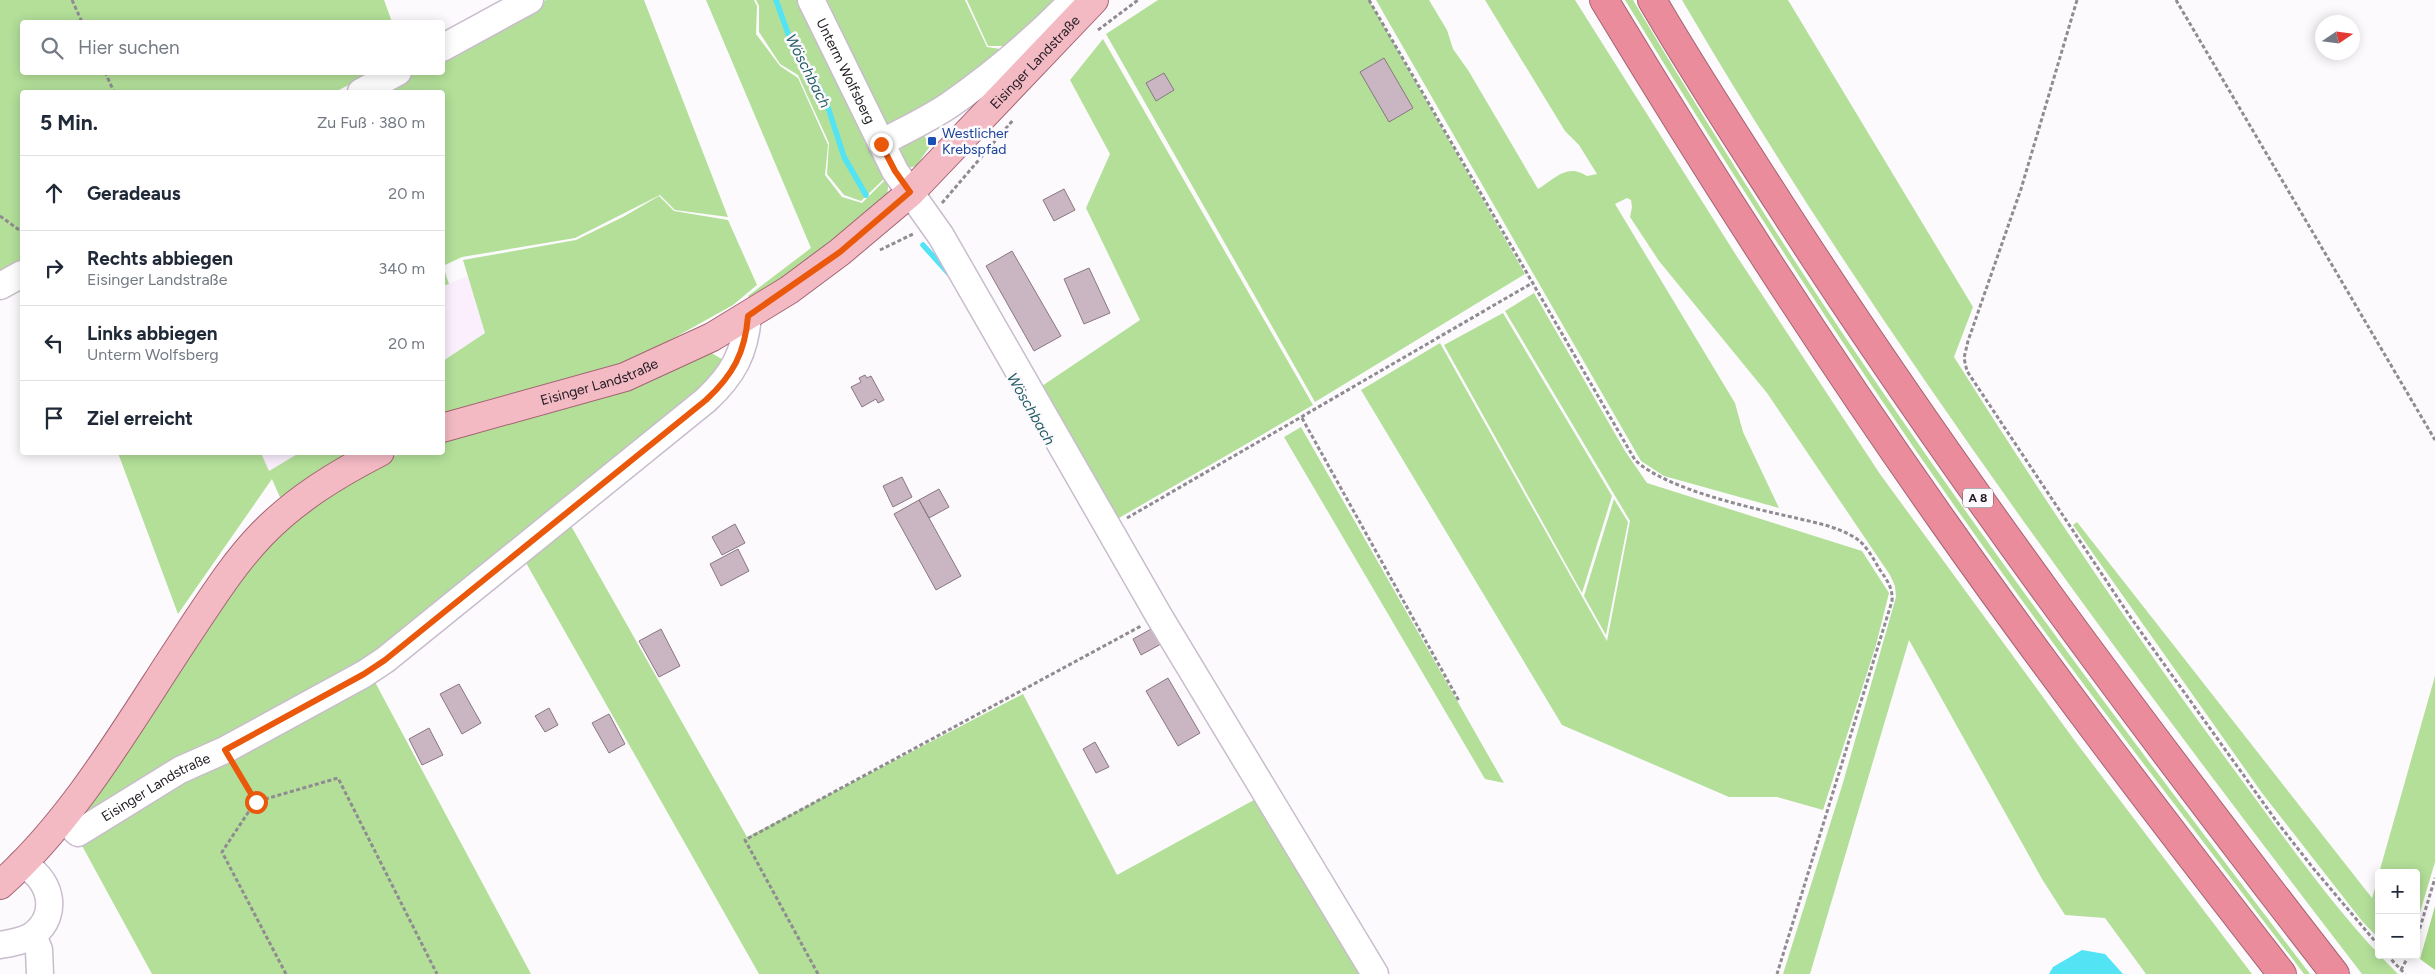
<!DOCTYPE html>
<html lang="de">
<meta charset="utf-8">
<style>
body{margin:0;font-family:Figtree,sans-serif;background:#f6f6f7;color:#1f2937}
.controls{position:absolute;right:15px;bottom:15px;display:grid;overflow:hidden;border-radius:5px;box-shadow:0 2px 12px #0003}
.controls button{width:45px;height:45px;display:grid;place-items:center;padding:0;border:0;border-bottom:1px solid #e0e1e3;background:#fff;color:#1f2937;font:25px sans-serif}
.compass{position:absolute;left:2315px;top:15px;width:45px;height:45px;border-radius:50%;background:#fff;box-shadow:0 2px 12px #0003;rotate:77deg}
.stop{position:absolute;width:15px;height:15px;margin:-11px;border:4px solid #ea580c;border-radius:50%;background:#fff}
.stop.end{background:#ea580c;border-color:#fff;box-shadow:0 1px 5px #0008}
.list{margin:0;padding:0;list-style:none}
h2{display:flex;justify-content:space-between;align-items:center;height:65px;margin:0;padding:0 20px;font-size:21px}
h2 small{font-size:16px;font-weight:400;color:#747a83}
.list li{display:grid;grid-template-columns:32px 1fr auto;gap:15px;align-items:center;box-sizing:border-box;height:75px;padding:0 20px;border-top:1px solid #e0e1e3}
.list b{display:block;font-size:19px;white-space:nowrap}
.list p{margin:0;font-size:16px;white-space:nowrap;color:#747a83}
.list em{font-size:16px;font-style:normal;color:#747a83}
.icon{flex:none;width:28px;height:28px;fill:none;stroke:currentColor;stroke-width:2;stroke-linecap:round;stroke-linejoin:round}
.map{position:relative;flex:none;width:2435px;height:974px;overflow:hidden}
.search{position:absolute;background:#fff;box-shadow:0 2px 12px #0003;left:20px;top:20px;width:425px;height:55px;display:flex;align-items:center;gap:12px;box-sizing:border-box;padding:0 18px;border-radius:5px;color:#747a83;font-size:19px}
.panel{position:absolute;background:#fff;box-shadow:0 2px 12px #0003;left:20px;top:90px;width:425px;height:365px;border-radius:5px}
.map>svg:first-child{display:block}
.built{fill:#fbeffd}
.green{fill:#b3df99}
.forest{fill:#a5d885}
.water{fill:#52e3f5}
.lines{fill:none;stroke-linecap:round;stroke-linejoin:round}
.stream{stroke:#52e3f5;stroke-width:5.5}
.building{fill:#cab6c2;stroke:#887681}
.minor-casing{stroke:#c9bccc;stroke-width:29}
.major-casing{stroke:#a46472;stroke-width:30}
.highway-casing{stroke:#a46472;stroke-width:30}
.path{stroke:#8f8b91;stroke-width:3;stroke-dasharray:4 2.5;stroke-linecap:butt}
.minor{stroke:#fff;stroke-width:26}
.major{stroke:#f3bac4;stroke-width:28}
.highway{stroke:#eb8c9d;stroke-width:28}
.route{stroke:#ea580c;stroke-width:6}
.transit-dot{fill:#1a4fb4;stroke:#fdfafe;stroke-width:2}
.labels{text-anchor:middle;dominant-baseline:central;stroke-width:5;stroke-linejoin:round;paint-order:stroke}
.shield{fill:#fdfafe;stroke:#625e64;stroke-width:1}
.shield-label{font-size:12px;font-weight:bold;fill:#201b22}
.street-label{font-size:14px;fill:#201b22;stroke:#fdfafe}
.transit-label{font-size:14px;fill:#164399;stroke:#fdfafe;text-anchor:start}
.water-label{font-size:15px;font-style:italic;fill:#256067;stroke:#fdfafe}
</style>
<div class="map">
<svg width="2435" height="974" viewBox="0 0 2435 974">
<rect width="100%" height="100%" fill="#fdfafe"/>
<path class="built" d="M468,276L485,333L443,361V286Z
M261,453H299L269,471Z"/>
<path class="green" d="M0,0H384L392,22H22V72L372,73L335,92H22V262L0,274Z
M546,0H644L728,217L675,210L660,195L575,238L462,257L443,266L449,284L443,286L442,92H377L413,73L442,72L443,56Z
M706,0H754L757,6L756,34L780,66L798,78L828,145L825,175L842,197L862,203L889,176L887,198L753,304L748,296L811,248Z
M756,0H800L887,176L861,201L844,195L827,174L829,143L798,75L780,64L759,32V6Z
M820,0H965L987,47L1007,50L891,132L880,123Z
M967,0H1056L1012,46H988Z
M1158,0H1369L1525,274L1315,402L1106,34Z
M1376,0H1429L1447,30L1453,49L1468,70L1538,189C1556,178 1567,163 1587,176L1597,174L1579,145L1565,131L1485,0H1575L1736,255L1880,474L2075,741L2252,974H2146L2105,918L2065,915L2042,879L1909,640L1810,974H1783L1842,786L1896,597L1895,586L1890,575L1767,393L1659,261L1630,217L1632,207L1631,200L1627,198L1615,204L1735,403L1743,432L1779,508L1664,476L1641,461Z
M1625,0H1633C1715,138 1801,275 1893,407C2026,601 2168,788 2310,974H2304C2197,833 2088,694 1985,549C1858,371 1739,187 1625,0Z
M1682,0H1788L1973,307L1954,357C2044,500 2138,640 2238,775C2289,844 2339,916 2398,974H2362C2121,660 1882,342 1682,0Z
M1103,39L1313,405L1119,518L1113,516L1039,388L1140,320L1086,208L1110,154L1070,80Z
M922,133L931,145L916,166L908,168L898,151Z
M659,196L674,211L728,220L757,285L733,305L638,358L443,413V361L485,333L463,260L576,240L623,217Z
M1534,293L1625,451L1647,483L1862,551L1889,593L1876,645L1823,810L1777,797H1729L1562,725L1361,390L1440,343L1607,641L1630,521L1505,311Z
M1503,313L1612,496L1582,593L1444,345Z
M708,351L727,362L729,368L368,669L531,974H152L74,831L237,582L269,542L348,479L401,453L442,452L443,437Z
M1301,427L1504,783L1485,779L1284,437Z
M118,453H261L269,471L299,453H348L282,502L272,479L178,614Z
M1614,499L1628,522L1606,635L1584,596Z
M566,517L747,837L1023,694L1117,875L1263,795L1369,974H759L521,554Z
M2077,522L2372,898L2379,875V939L2362,921L2262,793L2073,525Z
M2435,676V862L2416,926V873H2379Z"/>
<path class="forest" d="M2435,906V970L2420,959Z"/>
<path class="water" d="M2082,950L2105,954L2123,974H2049L2053,967Z"/>
<g class="lines">
<path class="stream" d="M776,0L790,39L825,98L844,157L866,195
M923,245L950,275"/>
</g>
<path class="building" d="M1384,58L1413,108L1389,122L1360,72Z
M1164,73L1174,90L1156,101L1146,83Z
M1064,189L1075,210L1054,221L1043,200Z
M1012,251L1061,336L1034,351L986,266Z
M1089,268L1110,313L1084,324L1064,279Z
M865,375L867,378L871,376L884,400L878,403L876,399L862,407L851,387L861,382L859,378Z
M902,477L912,497L893,507L883,486Z
M939,489L949,507L929,518L919,500Z
M919,500L961,576L936,590L894,514Z
M735,524L745,543L722,555L712,537Z
M738,549L749,571L721,586L710,564Z
M1153,628L1161,644L1141,655L1133,639Z
M661,629L680,666L659,677L639,641Z
M1168,678L1200,733L1178,746L1146,691Z
M459,684L481,723L462,734L440,694Z
M549,708L558,725L545,732L535,716Z
M609,714L625,744L609,753L592,723Z
M429,728L443,755L422,765L409,739Z
M1095,742L1109,767L1096,773L1083,749Z"/>
<g class="lines">
<defs>
<g id="minor">
<path id="s1" d="M811,0L895,171L941,236L1159,616L1375,974"/>
<path d="M442,48L530,0"/>
<path d="M361,92L398,72"/>
<path d="M881,143C903,131 927,120 948,106C993,75 1035,39 1073,0"/>
<path d="M0,286L22,274"/>
<path id="s2" d="M63,819L78,833L180,770L225,750L364,674L385,660L706,400C733,375 745,353 748,316"/>
<path d="M33,935L39,950L40,974"/>
<path d="M0,945C11,943 24,941 33,935C61,914 50,876 21,864"/>
</g>
<g id="major">
<path id="s3" d="M442,428L625,377L712,337L789,290L840,252L910,193L1094,0"/>
<path d="M0,885C77,817 133,716 190,631C212,598 234,563 262,534C296,499 337,474 380,452"/>
</g>
<path id="highway" d="M1604,0C1711,177 1823,351 1942,520C2051,675 2166,825 2282,974
M1652,0C1692,69 1736,136 1779,203C1951,470 2140,723 2335,974"/>
</defs>
<use href="#minor" class="minor-casing"/>
<use href="#major" class="major-casing"/>
<use href="#highway" class="highway-casing"/>
<path class="path" d="M72,0L82,22
M1369,0L1635,460C1667,490 1752,508 1796,518C1817,523 1839,527 1857,539C1867,546 1874,560 1880,570C1887,580 1893,588 1892,601L1777,974
M2077,0L2021,189L1968,341L1964,358L1967,371L2131,618L2277,822L2313,868L2379,946
M2176,0L2435,440
M1098,30L1138,0
M105,72L114,92
M942,203L1013,120
M0,216L22,232
M880,250L915,233
M1302,418L1459,701
M1127,518L1534,282
M237,769L255,802
M2416,941L2435,878
M2387,955L2405,974
M2401,970L2409,955
M286,974L222,852L255,802L338,778L437,974
M818,974L745,840L1141,626"/>
<use href="#minor" class="minor"/>
<use href="#major" class="major"/>
<use href="#highway" class="highway"/>
</g>
<g class="lines">
<path class="route" d="M256,802L225,750L364,674L385,660L706,400C733,375 745,353 748,316L840,252L910,192L895,171L881,144"/>
</g>
<rect class="transit-dot" x="927" y="136" width="10" height="10" rx="2.5"/>
<g class="labels">
<rect class="shield" x="1963" y="488.5" width="30" height="19" rx="4"/>
<g class="shield-label">
<text x="1978" y="498">A 8</text>
</g>
<g class="street-label">
<text stroke="none"><textPath href="#s3" startOffset="712">Eisinger Landstraße</textPath></text>
<text stroke="none"><textPath href="#s1" startOffset="79">Unterm Wolfsberg</textPath></text>
<text stroke="none"><textPath href="#s3" startOffset="164">Eisinger Landstraße</textPath></text>
<text stroke="none"><textPath href="#s2" startOffset="111">Eisinger Landstraße</textPath></text>
</g>
<g class="transit-label">
<text x="942" y="133">Westlicher<tspan x="942" dy="16">Krebspfad</tspan></text>
</g>
<g class="water-label">
<text transform="translate(808 71) rotate(63)">Wöschbach</text>
<text transform="translate(1031 409) rotate(60)">Wöschbach</text>
</g>
</g>
</svg>
<div class="controls">
<button>+</button>
<button>−</button>
</div>
<svg class="compass" viewBox="-18 -18 36 36"><path d="M0-13l5 13h-10z" fill="#e53935"/><path d="M0 13l5-13h-10z" fill="#747a83"/></svg>
<div class="stop" style="left:256px;top:802px"></div>
<div class="stop end" style="left:881px;top:144px"></div>
<div class="search"><svg class="icon" aria-label="search" viewBox="0 0 24 24"><circle cx="10" cy="10" r="6"/><path d="M15 15l6 6"/></svg>Hier suchen</div>
<section class="panel">
<h2>5 Min.<small>Zu Fuß · 380 m</small></h2>
<ul class="list">
<li><svg class="icon" aria-label="ahead" viewBox="0 0 24 24"><path d="M12 20V5M6 11l6-6 6 6"/></svg><div><b>Geradeaus</b></div><em>20 m</em></li>
<li><svg class="icon" aria-label="right" viewBox="0 0 24 24"><path d="M7 20v-9h11M14 6l5 5-5 5"/></svg><div><b>Rechts abbiegen</b><p>Eisinger Landstraße</p></div><em>340 m</em></li>
<li><svg class="icon" aria-label="left" viewBox="0 0 24 24"><path d="M17 20v-9H6M10 6l-5 5 5 5"/></svg><div><b>Links abbiegen</b><p>Unterm Wolfsberg</p></div><em>20 m</em></li>
<li><svg class="icon" aria-label="arrive" viewBox="0 0 24 24"><path d="M6 21V4h12l-3 4 3 4H6"/></svg><div><b>Ziel erreicht</b></div></li>
</ul>
</section>
</div>
